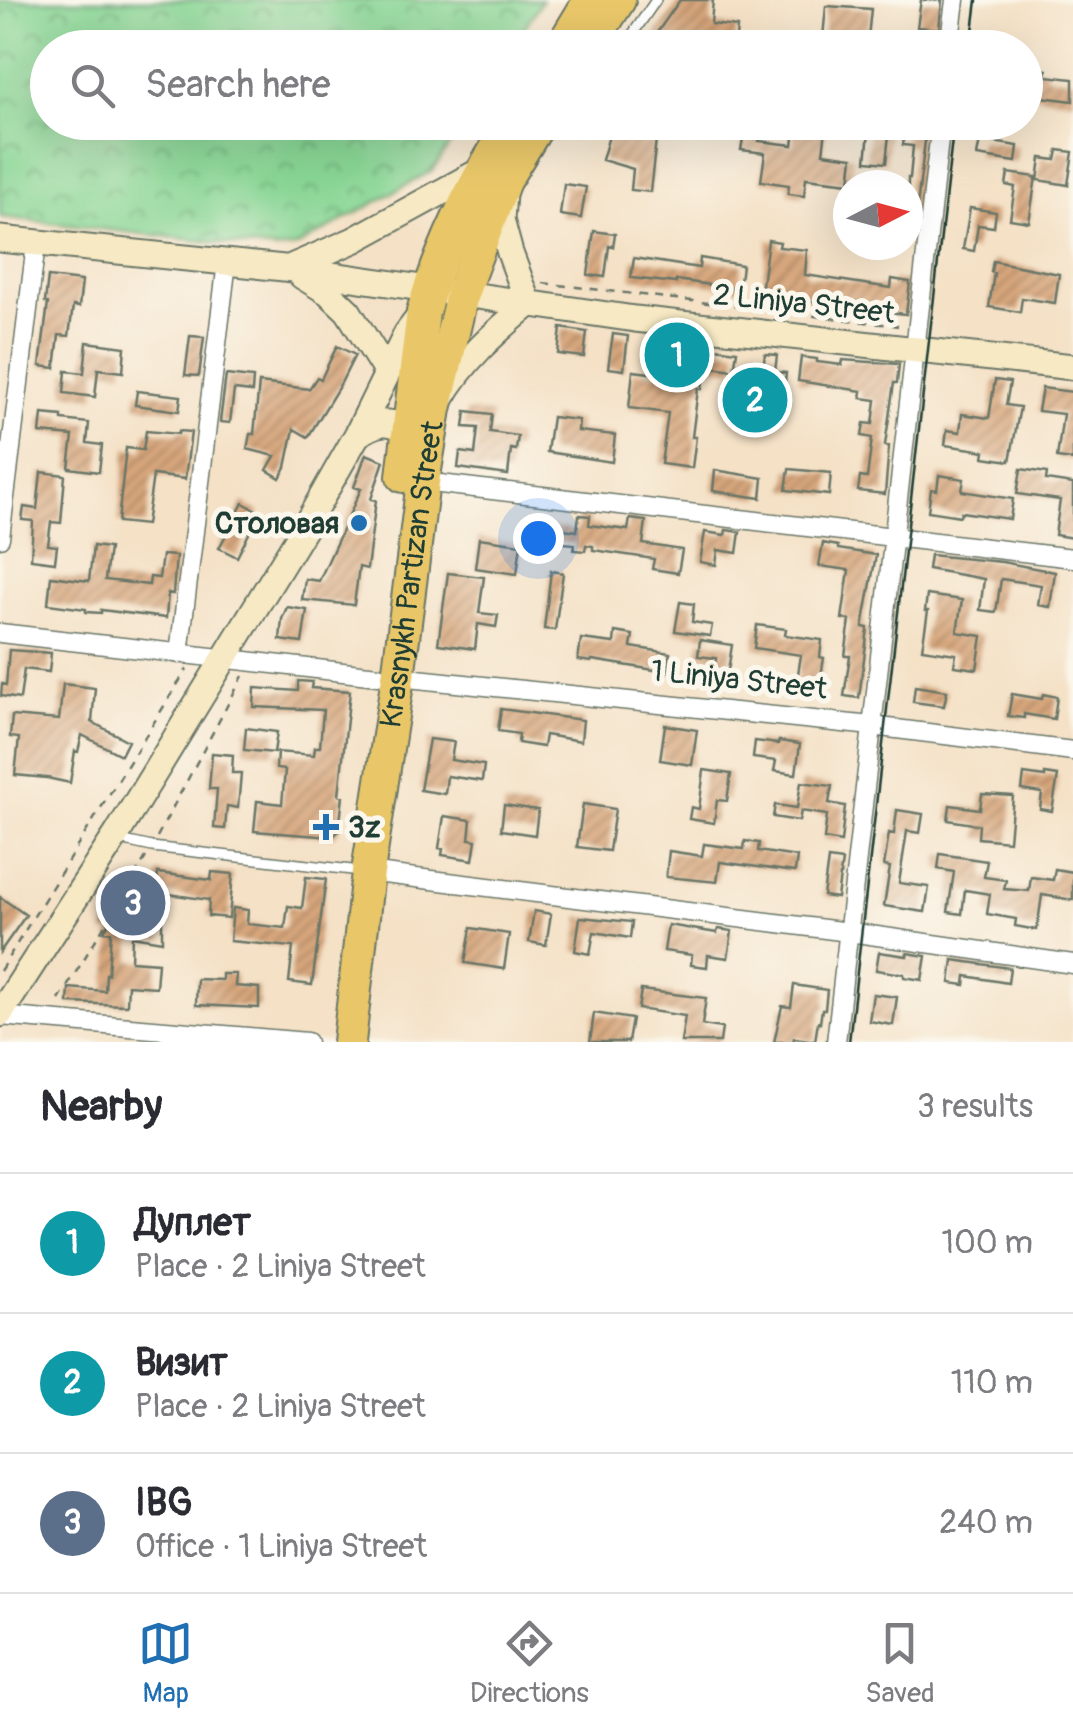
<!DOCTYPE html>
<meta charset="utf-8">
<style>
body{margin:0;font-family:Pangolin,sans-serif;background:#f7f7f7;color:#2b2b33}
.compass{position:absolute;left:833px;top:170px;width:90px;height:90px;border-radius:50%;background:#fff;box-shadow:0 10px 40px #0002;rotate:84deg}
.you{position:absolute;left:538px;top:538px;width:35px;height:35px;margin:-25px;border:8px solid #fff;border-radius:50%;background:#1a73e8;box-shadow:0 0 0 15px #1a73e833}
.badge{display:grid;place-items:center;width:65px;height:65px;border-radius:50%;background:#1f6fb2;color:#fff;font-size:32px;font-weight:700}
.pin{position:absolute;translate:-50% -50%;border:5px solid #fff;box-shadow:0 2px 10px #0006}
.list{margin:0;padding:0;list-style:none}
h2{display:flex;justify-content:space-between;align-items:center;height:130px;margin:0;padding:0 40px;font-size:42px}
h2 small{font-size:32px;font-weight:400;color:#7c7c81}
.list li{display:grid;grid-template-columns:65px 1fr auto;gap:30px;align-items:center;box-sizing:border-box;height:140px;padding:0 40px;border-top:2px solid #e1e1e2}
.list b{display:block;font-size:38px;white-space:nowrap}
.list p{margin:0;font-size:32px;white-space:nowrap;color:#7c7c81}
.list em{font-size:32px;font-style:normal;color:#7c7c81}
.icon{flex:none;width:55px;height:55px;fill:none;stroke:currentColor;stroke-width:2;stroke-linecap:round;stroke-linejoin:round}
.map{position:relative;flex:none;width:1073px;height:1042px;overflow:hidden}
.search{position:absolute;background:#fff;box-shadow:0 10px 40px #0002;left:30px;right:30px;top:30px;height:110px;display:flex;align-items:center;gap:25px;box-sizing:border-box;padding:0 35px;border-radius:55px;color:#7c7c81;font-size:38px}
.sheet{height:550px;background:#fff}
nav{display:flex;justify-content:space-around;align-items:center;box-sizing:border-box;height:140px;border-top:2px solid #e1e1e2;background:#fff;font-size:28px;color:#7c7c81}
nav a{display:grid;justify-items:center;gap:5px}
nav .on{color:#1f6fb2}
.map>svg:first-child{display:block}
.park{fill:url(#park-crowns);stroke:#548964;stroke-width:2.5}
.building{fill:url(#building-hatch)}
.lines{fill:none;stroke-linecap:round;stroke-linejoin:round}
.lane-casing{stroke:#6a7667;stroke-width:12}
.street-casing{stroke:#6a7667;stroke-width:21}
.secondary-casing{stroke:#6a7667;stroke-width:29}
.highway-casing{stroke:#6a7667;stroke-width:36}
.path{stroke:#6a7667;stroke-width:2.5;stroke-dasharray:8 8;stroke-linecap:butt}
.lane{stroke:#fff;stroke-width:9}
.street{stroke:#fff;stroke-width:18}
.secondary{stroke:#f6e9c3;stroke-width:25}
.highway{stroke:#e9c769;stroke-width:32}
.tram{stroke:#1f3d34;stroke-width:2.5}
.poi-dot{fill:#1f6fb2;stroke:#fbf7ec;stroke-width:4}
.labels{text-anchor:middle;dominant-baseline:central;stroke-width:10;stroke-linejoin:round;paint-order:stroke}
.street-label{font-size:30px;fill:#1f3d34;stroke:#fbf7ec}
.poi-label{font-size:30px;font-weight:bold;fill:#1f3d34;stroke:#fbf7ec;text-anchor:end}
</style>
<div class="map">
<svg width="1073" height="1042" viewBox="0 0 1073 1042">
<defs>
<pattern id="park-crowns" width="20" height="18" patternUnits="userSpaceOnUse" patternTransform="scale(2.5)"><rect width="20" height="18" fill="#88d594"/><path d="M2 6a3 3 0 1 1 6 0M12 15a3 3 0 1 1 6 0" fill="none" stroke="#6fae7a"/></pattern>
<pattern id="building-hatch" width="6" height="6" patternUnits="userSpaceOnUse" patternTransform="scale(2.5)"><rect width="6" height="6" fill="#d7a67c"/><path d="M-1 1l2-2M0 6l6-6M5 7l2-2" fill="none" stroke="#ae8866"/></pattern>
</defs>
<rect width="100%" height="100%" fill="#fbf7ec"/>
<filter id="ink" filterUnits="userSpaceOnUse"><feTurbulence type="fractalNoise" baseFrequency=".01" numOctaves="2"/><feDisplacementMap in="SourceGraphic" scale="20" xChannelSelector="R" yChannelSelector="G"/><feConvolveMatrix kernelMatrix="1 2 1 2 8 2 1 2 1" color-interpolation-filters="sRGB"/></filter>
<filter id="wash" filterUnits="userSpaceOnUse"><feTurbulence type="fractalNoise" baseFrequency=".0048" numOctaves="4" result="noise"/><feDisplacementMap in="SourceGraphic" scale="40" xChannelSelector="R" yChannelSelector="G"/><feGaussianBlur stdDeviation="2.25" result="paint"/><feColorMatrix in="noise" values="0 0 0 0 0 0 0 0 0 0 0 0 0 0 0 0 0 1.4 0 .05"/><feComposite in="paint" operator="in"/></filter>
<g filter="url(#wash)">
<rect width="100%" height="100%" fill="#f4e1c6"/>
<path class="park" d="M0,0H542L512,47L48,48V122L464,123L433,170L296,247L276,250L0,217Z"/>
<g id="blocks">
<path class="building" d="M680,0H713L711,24L737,27L735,48L709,45L708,48H646Z
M921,0H942L939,29L917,27Z
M826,6L871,9L868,38L854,36L853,48H822Z
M1026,66L1047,70L1046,76L1073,79V101L1026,95Z
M613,122H762L759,141L793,145L796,122H827L823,153L853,157L850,183L806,178L804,196L788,194L789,185L761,181L765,153L741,150L743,139L694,132L693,135L657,131L650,192L631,190L633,169L602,160Z
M905,131L926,133L915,222L908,221V178H910L913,146L903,145Z
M869,132L889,134L886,163L866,161Z
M980,140L1018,146L1016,162L977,156Z
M1058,150L1073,152L1068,185L1038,180L1041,158L1056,160Z
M1008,173L1036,177L1029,222L1010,219L1015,187L1006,185Z
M564,184L586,187L581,218L560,215Z
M970,208L996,212L994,227L978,225L974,251L963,249Z
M594,231L615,234L613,247L609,246L605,277L588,275Z
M768,240L780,242L779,247L807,250L805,275L891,288L892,279L910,282L906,314L888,312L889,306L834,299V304L761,293Z
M634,258L699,268L700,258L742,265L739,289L676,280V283L631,278Z
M993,261L1059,274L1055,303L1022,298L1020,312L989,307L994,273L991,272Z
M48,277L82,281L79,307L73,306L69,336L59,335L55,368L40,366L48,303L45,302Z
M561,328L587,332L584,357L558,354Z
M613,334L628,336L624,370L608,368Z
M190,336L204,337L199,376L185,375Z
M670,339L708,344V347L737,351L734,370L705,366L702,389H698L692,437H696L692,468L661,464L668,413L629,408L633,371L666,375Z
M87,342L125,347L123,372L98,369L95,397L64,393L66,371L84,373Z
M337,346L355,355L341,383L308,437L294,429L286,467L280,478L267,470L275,456L247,449L250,434H254L259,383L309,389L317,377L321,379Z
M765,354L777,355L775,372L786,373L784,390L771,389L767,421L739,417L743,380L761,383Z
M801,357L817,359V362L842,365L843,360L899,364L897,383H894L885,445L889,446L885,494L858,491L860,477L867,478L872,438L862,436L864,423L873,424L876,400L861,398L862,391L798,381Z
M226,375L253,378L252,392L234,390L230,423L220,422Z
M995,380L1010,382L1006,405L1020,407L1010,461L984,457L985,451L945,445L947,430L960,432L962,414L989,418Z
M1042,388L1073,392V460L1057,458L1063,414L1038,411Z
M137,391L181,396L179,411L135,405Z
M466,411L492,414L490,432L518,436L516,450L511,449L508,475L458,468L460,452L475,454L478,428L464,427Z
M42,414L62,416V420L89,423L87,443L102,445L99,472L69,468L73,436L40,433Z
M552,417L579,420L578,431L615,435L612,462L547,452Z
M146,431L178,434L179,431L191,432L185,479L153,475L146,525L118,522L126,448L143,450Z
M366,454L384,461L371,499L376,500L367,569L359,567L354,605L302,600L305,579L319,581L361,489L354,487Z
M789,469L831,473L829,495L786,490Z
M1021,469L1047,473L1046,480L1073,484V538L1055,535L1060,500L1017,494Z
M715,470L763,478L761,498L713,491Z
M41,472L65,475L61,523L51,522L48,545L57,546L55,562L31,559L33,521L22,520L24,507L37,509Z
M939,475L964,479L962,491L1013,499L1010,519L961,512L960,516L928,511L931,489L937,490Z
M243,503L260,512L237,557L219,548Z
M579,515L590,516L589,525L628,530L630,519L646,521L643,544L682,550L678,573L652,569L654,559L593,550V546L586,545L585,551L574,550L575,544L542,541L544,526L577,531Z
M726,530L740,532L737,553L718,550L716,565L700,562L705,532L725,535Z
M479,538L521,544L517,574L475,568Z
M823,543L838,546V549L876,555L863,627L868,628L859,698L844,696L850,656H845L850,620L842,619L849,570L819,566Z
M93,546L109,548L105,580L149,585L150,577L159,578L162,555L176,556L173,594L168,593L166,618L101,610V613L86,612V609L48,604L51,576L89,581Z
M930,555L1002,562L1055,572L1050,607L1038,605L1041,585L1001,579L996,612L980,610L984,579L928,569Z
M551,571L563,573L555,630L544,629Z
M448,573L484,577L479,613L498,615L496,627L478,624L475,649L438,644Z
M927,595L962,600L957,632L982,636L977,669L954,666L956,654L922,649L928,611H925Z
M680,602L694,604L692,622L712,625L710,636L675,631Z
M287,607L307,610L302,643L280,640L282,619Z
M757,625L786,629L785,635L822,640L820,657L824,658L818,696L795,693L801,655L754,648Z
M615,632L633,635L631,647L670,653L667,672L592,660L591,662L578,660L581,639L614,643Z
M700,640L732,645L727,678L714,676L716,658L698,656Z
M9,650L51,653L49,672L24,669L20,699L1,696L2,684L6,685Z
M298,681L312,682L311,688L350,691L339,795L343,796L339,831L332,837L254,831L257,801L282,804L285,770L276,769L277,752L314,755L315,747H320L323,710L254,707L255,688L298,691Z
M63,684L95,688L92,722L128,741L121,755L82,735L78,752L75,751L70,783L47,778L15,775L19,738L10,737L12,716L59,720Z
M915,686L947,691L944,706L913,702Z
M1012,694L1042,699L1043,694L1057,697L1054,719L1024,714V718L1008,716Z
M501,709L583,720L581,741L545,735L543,747L518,743L519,734L498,731Z
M665,725L697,730L692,765L660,760Z
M246,728L277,732L274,753L244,750Z
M429,739L454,742L451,760L484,765L482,781L447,776L445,794L420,790Z
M755,741L778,744L779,741L800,744L796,774L774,771L776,761L753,758Z
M212,753L233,755L232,773H241L238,808L227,806L225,829L214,828L217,789H209Z
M704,770L731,774L727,801L717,800L714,823L689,819L691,807L699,809Z
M1024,774L1045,777V774L1058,776L1052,811L1040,809L1042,793L1022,790Z
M801,782L832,786L829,803L845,806L841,842L824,839L827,815L801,811L799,821L773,817L775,805L797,808Z
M982,794L1013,796L1009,841L978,838L979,825L948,820L950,805L980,809Z
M583,804L615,809L609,851L577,847Z
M504,805L538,810L535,835L501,830Z
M897,810L923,814L920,833L907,831L899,883L929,887L925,912L884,906L890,867L884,866L889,833L894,834Z
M444,816L471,820L469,839L476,840L473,860L442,855L443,849L439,848Z
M745,841L759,843L758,851L797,857L795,872L720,862L717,882L666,877L669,851L702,856L704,844L744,849Z
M940,854L987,861L984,877L1006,880L1004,889L1029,891L1031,877L1053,880L1055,869L1073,872V900L1042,895L1037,930L1015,926L1016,919L987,914L990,894L965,890L962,914L948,912L954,872L938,869Z
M828,859L842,861L837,898L823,896Z
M212,872L233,874L229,918L208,916L209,900L156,892L158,873L211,880Z
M306,877L326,879L312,985L289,982L293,947L230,941L233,908L248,910L247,924L285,928L288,906L302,908Z
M130,887L162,902V941L132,936L131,961L158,963L156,987L128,985L127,1005L68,1003L69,988L105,991L106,974H108L111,932L104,931Z
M0,897L26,915L0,952Z
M534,911L551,914L546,945L529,942Z
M580,917L632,922L630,938L594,932L590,954L575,951Z
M668,925L717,933L718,929L732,931L728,958L708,955L707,967L691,965L692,955L664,951Z
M471,928L509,934L504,969L465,963Z
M879,952L907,956V953L926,956L922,980L904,977V974L876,970Z
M953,960L1010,968L1008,983L966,976L965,985L950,983Z
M222,974H236L235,986L259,988V1008L196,1005L197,979L222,980Z
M794,985L827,990L825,1009H822L820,1023L818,1022L815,1041L794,1038L793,1042H774L782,1006L791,1007Z
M641,990L706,998L702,1025L722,1028L720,1042H681L685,1016L638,1009Z
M873,994L897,997L893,1025L869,1021Z
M594,1013L632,1019L628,1042H590Z"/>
</g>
</g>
<g filter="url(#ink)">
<use href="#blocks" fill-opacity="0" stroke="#6a7667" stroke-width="2.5"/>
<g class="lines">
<defs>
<path id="lane" d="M623,48L656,0
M119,836L129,842L152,847L352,870"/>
<path id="street" d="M949,48L955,0
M423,482L1073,558
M0,538L36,244
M0,633L378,676
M179,654L227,262
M398,677L872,726L1073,751
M368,872L849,932L1073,964
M0,1016L307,1042
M836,1042L941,122"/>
<path id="secondary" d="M503,194L501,220L510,253L529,304
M0,239L284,268L635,319L1073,367
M289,268L354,240L482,170
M302,276L328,292L348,311L387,373
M441,399C462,362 496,331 529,304
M357,435C375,423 390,416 408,433
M0,1014L117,834L306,525L357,435L407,333L423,312"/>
<g id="highway">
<path d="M561,48L590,0"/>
<path d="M588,48L619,0"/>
<path d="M403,476L423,312C442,244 474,181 513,122"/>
<path id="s1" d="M349,1042L368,872L398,677L423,482L435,409L462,294L469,274L504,181L540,122"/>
</g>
</defs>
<use href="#lane" class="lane-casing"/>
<use href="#street" class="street-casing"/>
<use href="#secondary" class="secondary-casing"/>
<use href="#highway" class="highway-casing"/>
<path class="path" d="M543,283L898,326
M157,837L243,676
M0,971L187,669
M59,1000L146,857"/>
<use href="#lane" class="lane"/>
<use href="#street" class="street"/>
<use href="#secondary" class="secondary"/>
<use href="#highway" class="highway"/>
<path class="tram" d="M971,48L977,0
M849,1042L954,122"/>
</g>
</g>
<g class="poi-dot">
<circle cx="359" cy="523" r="10"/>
<path d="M321 812h10v10h10v10h-10v10h-10v-10h-10v-10h10z"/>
</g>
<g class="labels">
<g class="street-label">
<text transform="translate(804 304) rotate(6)">2 Liniya Street</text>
<text stroke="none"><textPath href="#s1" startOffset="472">Krasnykh Partizan Street</textPath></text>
<text transform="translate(739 680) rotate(6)">1 Liniya Street</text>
</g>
<g class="poi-label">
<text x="339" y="523">Столовая</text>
<text x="348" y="827" text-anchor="start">3z</text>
</g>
</g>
</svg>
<svg class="compass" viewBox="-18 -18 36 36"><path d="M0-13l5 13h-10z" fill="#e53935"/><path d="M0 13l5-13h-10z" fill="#7c7c81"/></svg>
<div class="you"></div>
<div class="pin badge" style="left:677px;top:355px;background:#0f9aa8">1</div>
<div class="pin badge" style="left:755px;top:400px;background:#0f9aa8">2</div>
<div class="pin badge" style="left:133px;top:903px;background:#5c6f8a">3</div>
<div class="search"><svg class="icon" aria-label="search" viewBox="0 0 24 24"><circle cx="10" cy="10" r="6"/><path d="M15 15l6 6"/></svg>Search here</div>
</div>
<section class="sheet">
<h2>Nearby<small>3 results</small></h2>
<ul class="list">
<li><span class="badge" style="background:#0f9aa8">1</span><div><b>Дуплет</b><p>Place · 2 Liniya Street</p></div><em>100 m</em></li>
<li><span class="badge" style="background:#0f9aa8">2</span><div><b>Визит</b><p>Place · 2 Liniya Street</p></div><em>110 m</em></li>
<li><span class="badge" style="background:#5c6f8a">3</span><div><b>IBG</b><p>Office · 1 Liniya Street</p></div><em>240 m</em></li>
</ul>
</section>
<nav>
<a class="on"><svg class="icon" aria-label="map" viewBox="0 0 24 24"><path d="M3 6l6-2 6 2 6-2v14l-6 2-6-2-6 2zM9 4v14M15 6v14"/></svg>Map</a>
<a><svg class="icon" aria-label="directions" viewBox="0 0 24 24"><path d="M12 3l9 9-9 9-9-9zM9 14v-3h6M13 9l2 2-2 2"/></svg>Directions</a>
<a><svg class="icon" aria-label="saved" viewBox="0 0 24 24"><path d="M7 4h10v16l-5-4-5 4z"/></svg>Saved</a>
</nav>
